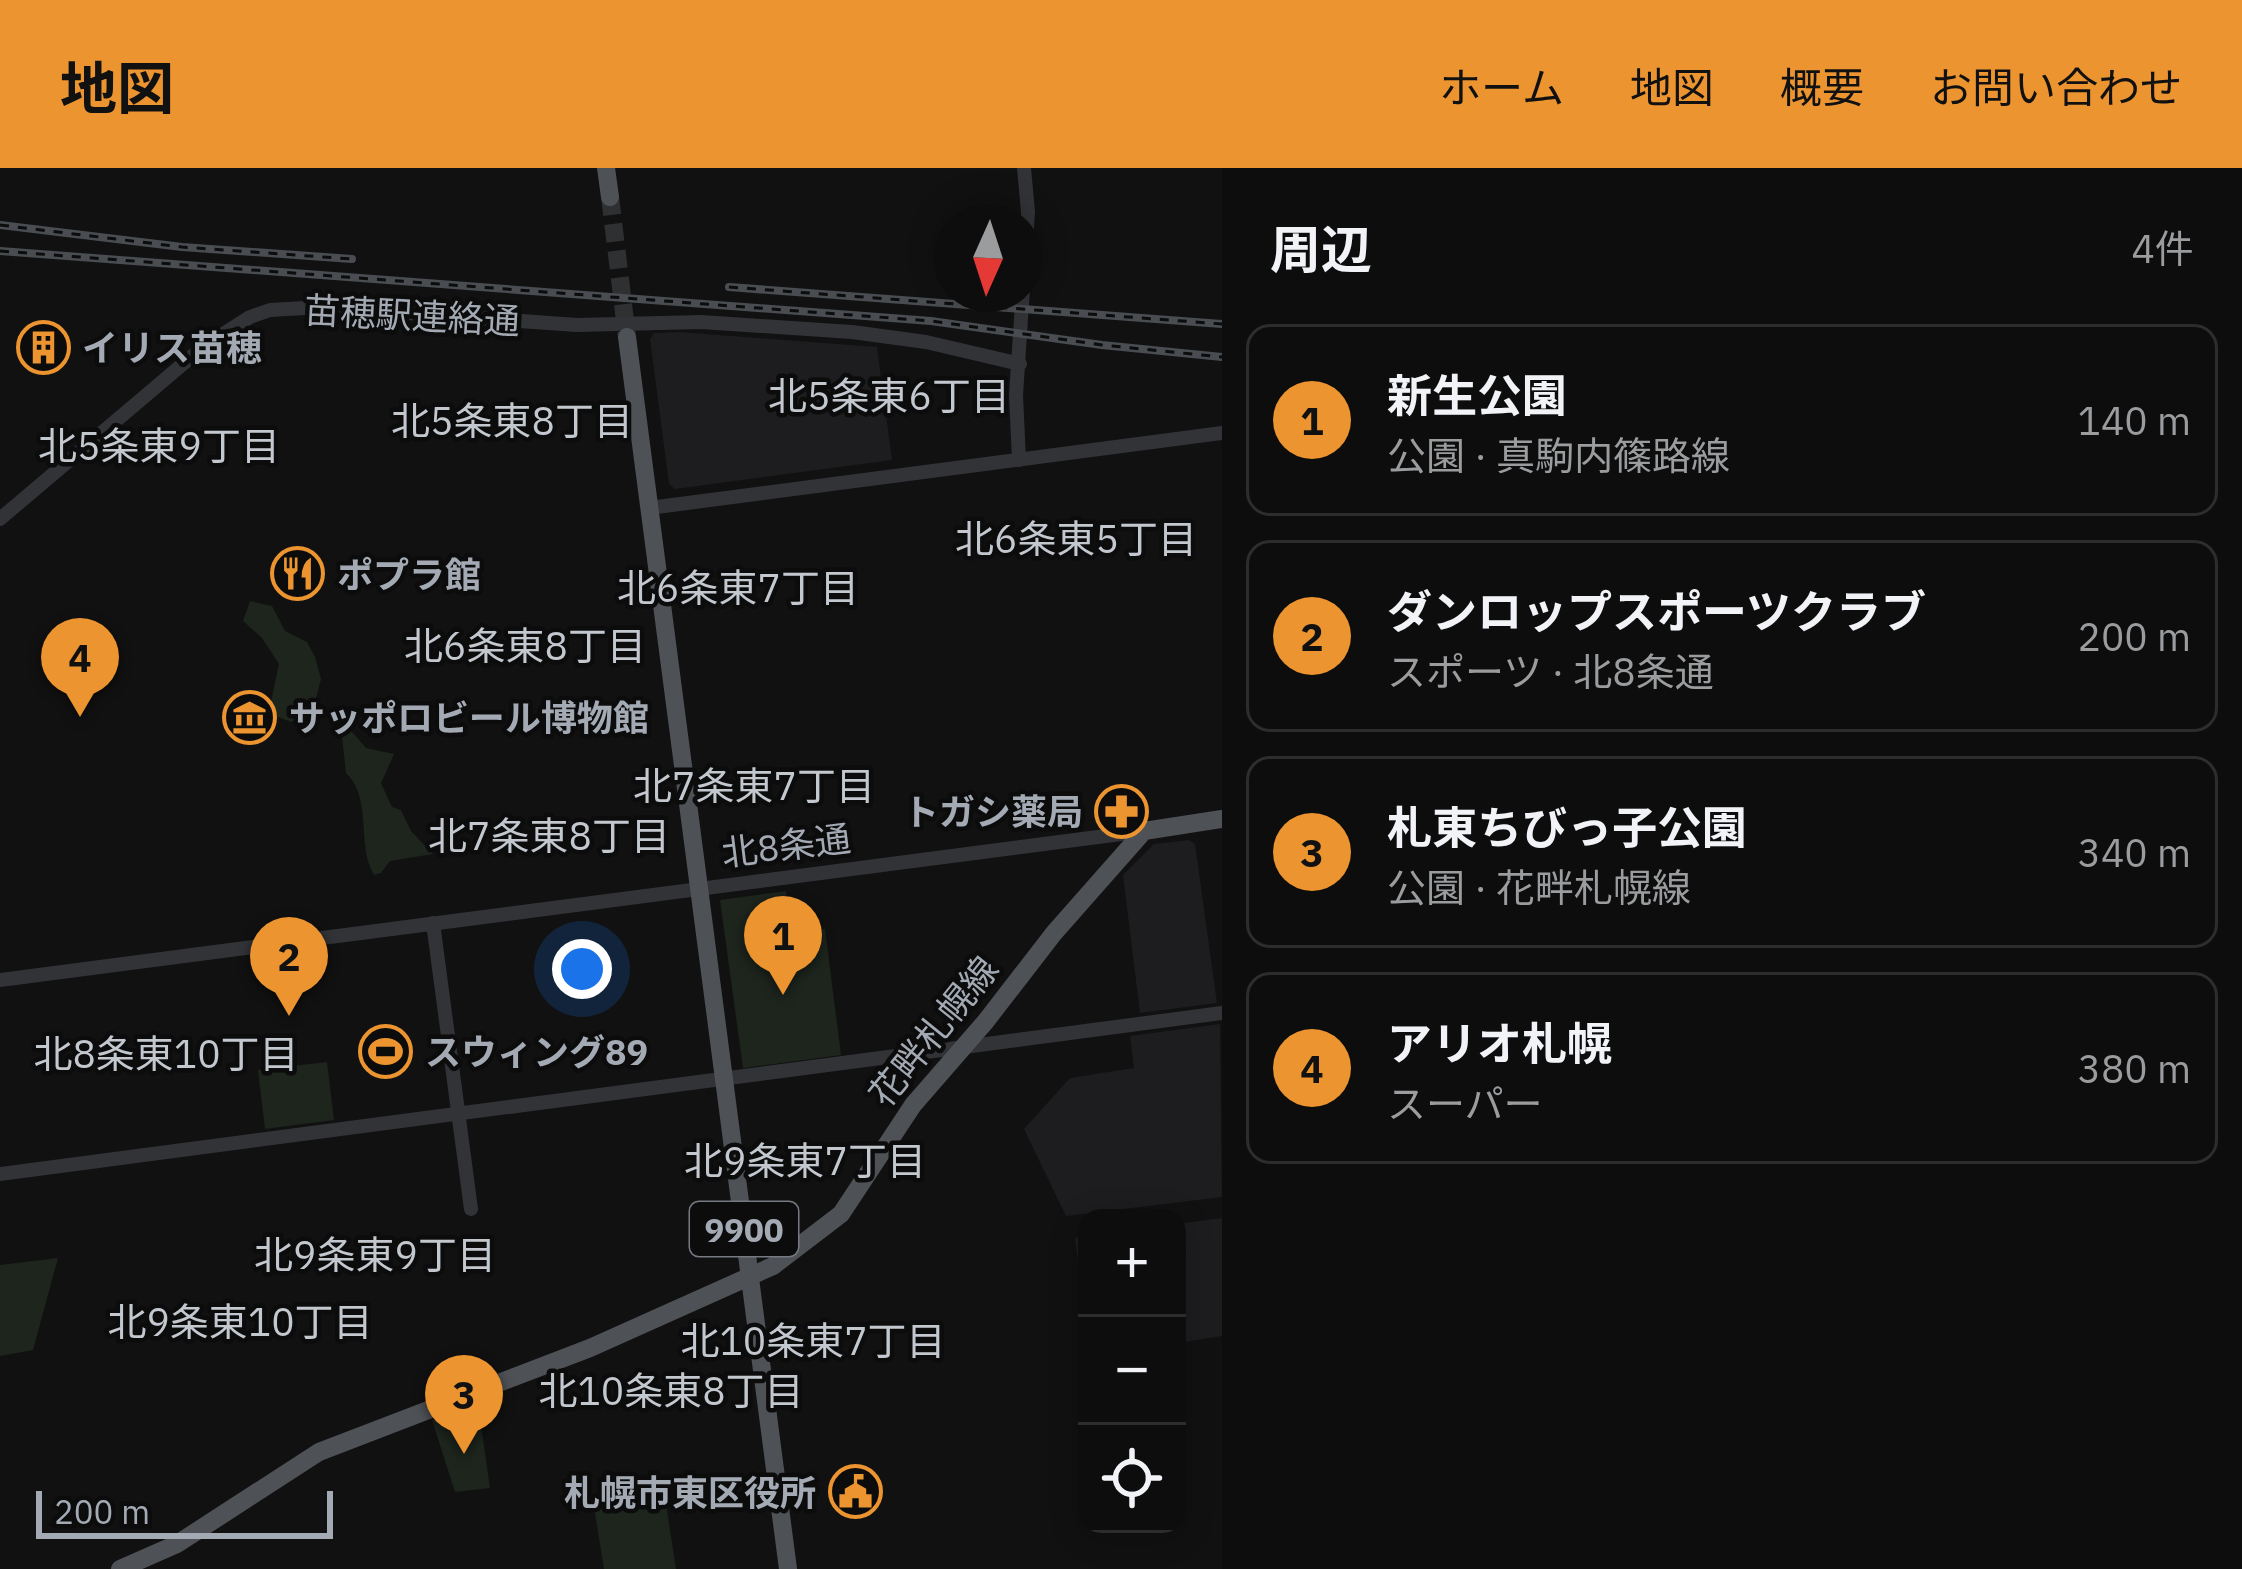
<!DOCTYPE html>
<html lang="ja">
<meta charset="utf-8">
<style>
body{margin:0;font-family:"IBM Plex Sans","Noto Sans JP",sans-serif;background:#1b1b1c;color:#f1f3f6}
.controls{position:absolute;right:36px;bottom:36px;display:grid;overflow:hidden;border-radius:24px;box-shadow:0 6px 30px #0003}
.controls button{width:108px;height:108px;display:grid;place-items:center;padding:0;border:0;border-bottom:3px solid #2d2d2e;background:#0d0d0e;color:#f1f3f6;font:60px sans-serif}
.compass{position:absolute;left:934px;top:36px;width:108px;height:108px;border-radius:50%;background:#0d0d0e;box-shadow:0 6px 30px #0003;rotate:183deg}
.scale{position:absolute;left:36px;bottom:30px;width:297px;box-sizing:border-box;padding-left:12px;border:6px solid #a3aab3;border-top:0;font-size:33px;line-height:42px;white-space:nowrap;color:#a3aab3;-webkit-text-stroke:9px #0c0c0d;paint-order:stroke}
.you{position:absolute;left:582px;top:801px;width:42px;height:42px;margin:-30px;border:9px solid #fff;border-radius:50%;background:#1a73e8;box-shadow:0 0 0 18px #1a73e833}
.badge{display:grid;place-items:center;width:78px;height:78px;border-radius:50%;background:#eb9430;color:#111;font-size:39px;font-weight:700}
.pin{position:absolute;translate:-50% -99px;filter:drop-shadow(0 3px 6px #0008)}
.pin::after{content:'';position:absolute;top:63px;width:42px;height:36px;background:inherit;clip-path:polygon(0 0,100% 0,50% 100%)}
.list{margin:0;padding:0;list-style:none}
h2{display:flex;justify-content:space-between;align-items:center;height:156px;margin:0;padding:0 48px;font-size:51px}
h2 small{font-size:39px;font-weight:400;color:#9a9c9e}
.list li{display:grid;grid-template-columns:78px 1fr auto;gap:36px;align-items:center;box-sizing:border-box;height:192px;margin:0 24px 24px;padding:0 24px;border:3px solid #2d2d2e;border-radius:24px}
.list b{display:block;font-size:45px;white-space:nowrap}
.list p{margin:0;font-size:39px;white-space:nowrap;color:#9a9c9e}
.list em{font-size:39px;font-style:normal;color:#9a9c9e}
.icon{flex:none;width:66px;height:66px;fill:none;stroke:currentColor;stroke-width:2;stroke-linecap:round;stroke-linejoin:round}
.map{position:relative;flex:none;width:1222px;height:1401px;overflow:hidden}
header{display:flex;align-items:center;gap:72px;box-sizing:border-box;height:168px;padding:0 60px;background:#eb9430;color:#111}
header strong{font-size:57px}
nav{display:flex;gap:66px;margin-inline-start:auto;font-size:42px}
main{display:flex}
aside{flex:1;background:#0d0d0e}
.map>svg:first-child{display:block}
.built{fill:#1d1d1f}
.green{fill:#1d251d}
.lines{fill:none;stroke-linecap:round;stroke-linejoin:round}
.major-tunnel{stroke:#2e3032;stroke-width:18;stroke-dasharray:18 9;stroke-linecap:butt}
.minor{stroke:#323337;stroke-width:14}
.major{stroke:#4e5156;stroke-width:18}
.rail-casing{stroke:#494c50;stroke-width:8}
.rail{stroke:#0c0c0d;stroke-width:3;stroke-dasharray:9;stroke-linecap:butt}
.labels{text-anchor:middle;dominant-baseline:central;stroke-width:9;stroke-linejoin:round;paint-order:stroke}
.shield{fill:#0c0c0d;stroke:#767b81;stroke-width:3}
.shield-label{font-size:33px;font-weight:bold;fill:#a3aab3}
.street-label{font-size:36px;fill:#a3aab3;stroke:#0c0c0d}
.poi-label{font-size:36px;font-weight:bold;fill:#a3aab3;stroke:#0c0c0d;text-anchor:start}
.neighbourhood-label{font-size:39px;fill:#c3c8cf;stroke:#0c0c0d}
</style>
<header>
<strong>地図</strong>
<nav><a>ホーム</a><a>地図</a><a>概要</a><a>お問い合わせ</a></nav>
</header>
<main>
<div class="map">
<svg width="1222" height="1401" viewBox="0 0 1222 1401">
<rect width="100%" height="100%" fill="#111112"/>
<path class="built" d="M680,164L877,179L892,292L675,321L669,316L650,171L654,165Z
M1189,672L1195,676L1217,835L1140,845L1123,707L1154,676Z
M1220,856L1222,1029L1066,1048L1024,961L1070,910L1134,900L1130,868Z
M1222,1050V1168L1177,1175V1056Z
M1087,1068V1165L1075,1070Z"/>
<path class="green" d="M250,433L272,438L285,463L307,474L315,489L321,511L313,542L291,554L273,547L270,538L279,496L262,470L243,453Z
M340,550L366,580L394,586L381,615L392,639L401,642L411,663L433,686L390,693L381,705L374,707C356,677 373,631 346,605Z
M786,723L791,765L825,761L841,887L743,900L720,732Z
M327,894L334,952L265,961L258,902Z
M58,1090L33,1182L0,1188V1097Z
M478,1236L490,1320L455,1324L432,1252Z
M663,1316L676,1401H604L592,1326Z"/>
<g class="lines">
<path class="major-tunnel" d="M610,29L627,169"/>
<path class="minor" d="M1019,292L1016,227L1028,44L1024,0
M649,340L1222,265
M0,351L203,179L250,149L270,142L322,139L577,157L701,154L852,164L926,174L1020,196
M433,755L471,1041
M0,812L1144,663
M0,1006L1222,845"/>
<path class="major" d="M606,0L610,29
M627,169L788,1401
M120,1401L177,1376L319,1284L590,1180L773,1098L841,1046L913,937L986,853L1054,765L1144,663L1222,651"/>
<defs>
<path id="rail" d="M0,57L182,79L352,91
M0,83L931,153L1102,177L1222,189
M729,119L1222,156"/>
</defs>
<use href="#rail" class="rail-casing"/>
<use href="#rail" class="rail"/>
</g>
<defs>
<symbol id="building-ring" viewBox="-11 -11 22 22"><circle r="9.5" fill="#0c0c0d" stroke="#eb9430" stroke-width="1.5"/><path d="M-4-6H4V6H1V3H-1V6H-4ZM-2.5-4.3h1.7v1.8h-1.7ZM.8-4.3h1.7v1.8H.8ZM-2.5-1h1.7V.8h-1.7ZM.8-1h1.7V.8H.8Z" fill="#eb9430"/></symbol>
<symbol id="restaurant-ring" viewBox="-11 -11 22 22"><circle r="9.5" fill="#0c0c0d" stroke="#eb9430" stroke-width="1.5"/><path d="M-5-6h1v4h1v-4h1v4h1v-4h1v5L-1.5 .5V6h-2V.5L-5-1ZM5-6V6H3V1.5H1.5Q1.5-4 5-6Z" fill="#eb9430"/></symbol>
<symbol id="museum-ring" viewBox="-11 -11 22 22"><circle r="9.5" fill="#0c0c0d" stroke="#eb9430" stroke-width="1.5"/><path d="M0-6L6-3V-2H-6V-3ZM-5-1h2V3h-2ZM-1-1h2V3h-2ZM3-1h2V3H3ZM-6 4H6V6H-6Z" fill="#eb9430"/></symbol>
<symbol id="pharmacy-ring" viewBox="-11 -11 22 22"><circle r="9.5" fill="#0c0c0d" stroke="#eb9430" stroke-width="1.5"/><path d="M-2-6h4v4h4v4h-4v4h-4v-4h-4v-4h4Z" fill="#eb9430"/></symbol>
<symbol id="stadium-ring" viewBox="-11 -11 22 22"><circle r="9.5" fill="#0c0c0d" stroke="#eb9430" stroke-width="1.5"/><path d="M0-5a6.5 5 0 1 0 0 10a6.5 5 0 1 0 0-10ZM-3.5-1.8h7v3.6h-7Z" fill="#eb9430"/></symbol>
<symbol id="civic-ring" viewBox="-11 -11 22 22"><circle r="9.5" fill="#0c0c0d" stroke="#eb9430" stroke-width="1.5"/><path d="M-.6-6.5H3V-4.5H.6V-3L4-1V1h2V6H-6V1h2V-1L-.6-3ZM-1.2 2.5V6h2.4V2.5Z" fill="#eb9430"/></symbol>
</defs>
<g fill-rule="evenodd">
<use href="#building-ring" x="14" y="150" width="59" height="59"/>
<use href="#restaurant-ring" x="268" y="376" width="59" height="59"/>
<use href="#museum-ring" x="220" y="520" width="59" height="59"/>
<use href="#pharmacy-ring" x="1092" y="614" width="59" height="59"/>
<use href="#stadium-ring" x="356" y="854" width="59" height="59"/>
<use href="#civic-ring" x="826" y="1294" width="59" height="59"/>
</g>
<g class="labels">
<rect class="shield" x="690" y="1034" width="108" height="54" rx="9"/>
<g class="shield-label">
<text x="744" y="1061">9900</text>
</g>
<g class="street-label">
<text transform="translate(412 147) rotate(3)">苗穂駅連絡通</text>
<text transform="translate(786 677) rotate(-7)">北8条通</text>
<text transform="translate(933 863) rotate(-51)">花畔札幌線</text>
</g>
<g class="poi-label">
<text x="82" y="179">イリス苗穂</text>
<text x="337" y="406">ポプラ館</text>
<text x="289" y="549">サッポロビール博物館</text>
<text x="1083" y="643" text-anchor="end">トガシ薬局</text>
<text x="425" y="883">スウィング89</text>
<text x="816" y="1324" text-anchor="end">札幌市東区役所</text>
</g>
<g class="neighbourhood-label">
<text x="889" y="227">北5条東6丁目</text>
<text x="512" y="252">北5条東8丁目</text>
<text x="159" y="277">北5条東9丁目</text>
<text x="1076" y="370">北6条東5丁目</text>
<text x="738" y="419">北6条東7丁目</text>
<text x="525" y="477">北6条東8丁目</text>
<text x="754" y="617">北7条東7丁目</text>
<text x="549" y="667">北7条東8丁目</text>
<text x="166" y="885">北8条東10丁目</text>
<text x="805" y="992">北9条東7丁目</text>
<text x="375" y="1086">北9条東9丁目</text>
<text x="240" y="1153">北9条東10丁目</text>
<text x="813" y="1172">北10条東7丁目</text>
<text x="671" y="1222">北10条東8丁目</text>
</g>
</g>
</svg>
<div class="controls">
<button>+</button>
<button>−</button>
<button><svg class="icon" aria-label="locate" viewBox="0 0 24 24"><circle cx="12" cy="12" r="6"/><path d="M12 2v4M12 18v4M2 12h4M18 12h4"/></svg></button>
</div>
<svg class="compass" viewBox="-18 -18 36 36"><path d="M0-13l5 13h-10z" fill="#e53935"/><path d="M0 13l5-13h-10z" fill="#9a9c9e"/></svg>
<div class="scale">200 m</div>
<div class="you"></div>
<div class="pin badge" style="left:783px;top:827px">1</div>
<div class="pin badge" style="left:289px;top:848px">2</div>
<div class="pin badge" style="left:464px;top:1286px">3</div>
<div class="pin badge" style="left:80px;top:549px">4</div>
</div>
<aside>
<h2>周辺<small>4件</small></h2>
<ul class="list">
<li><span class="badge">1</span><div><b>新生公園</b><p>公園 · 真駒内篠路線</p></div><em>140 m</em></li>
<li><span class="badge">2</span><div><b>ダンロップスポーツクラブ</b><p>スポーツ · 北8条通</p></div><em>200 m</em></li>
<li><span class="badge">3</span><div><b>札東ちびっ子公園</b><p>公園 · 花畔札幌線</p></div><em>340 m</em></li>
<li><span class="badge">4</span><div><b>アリオ札幌</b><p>スーパー</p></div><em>380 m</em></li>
</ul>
</aside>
</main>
